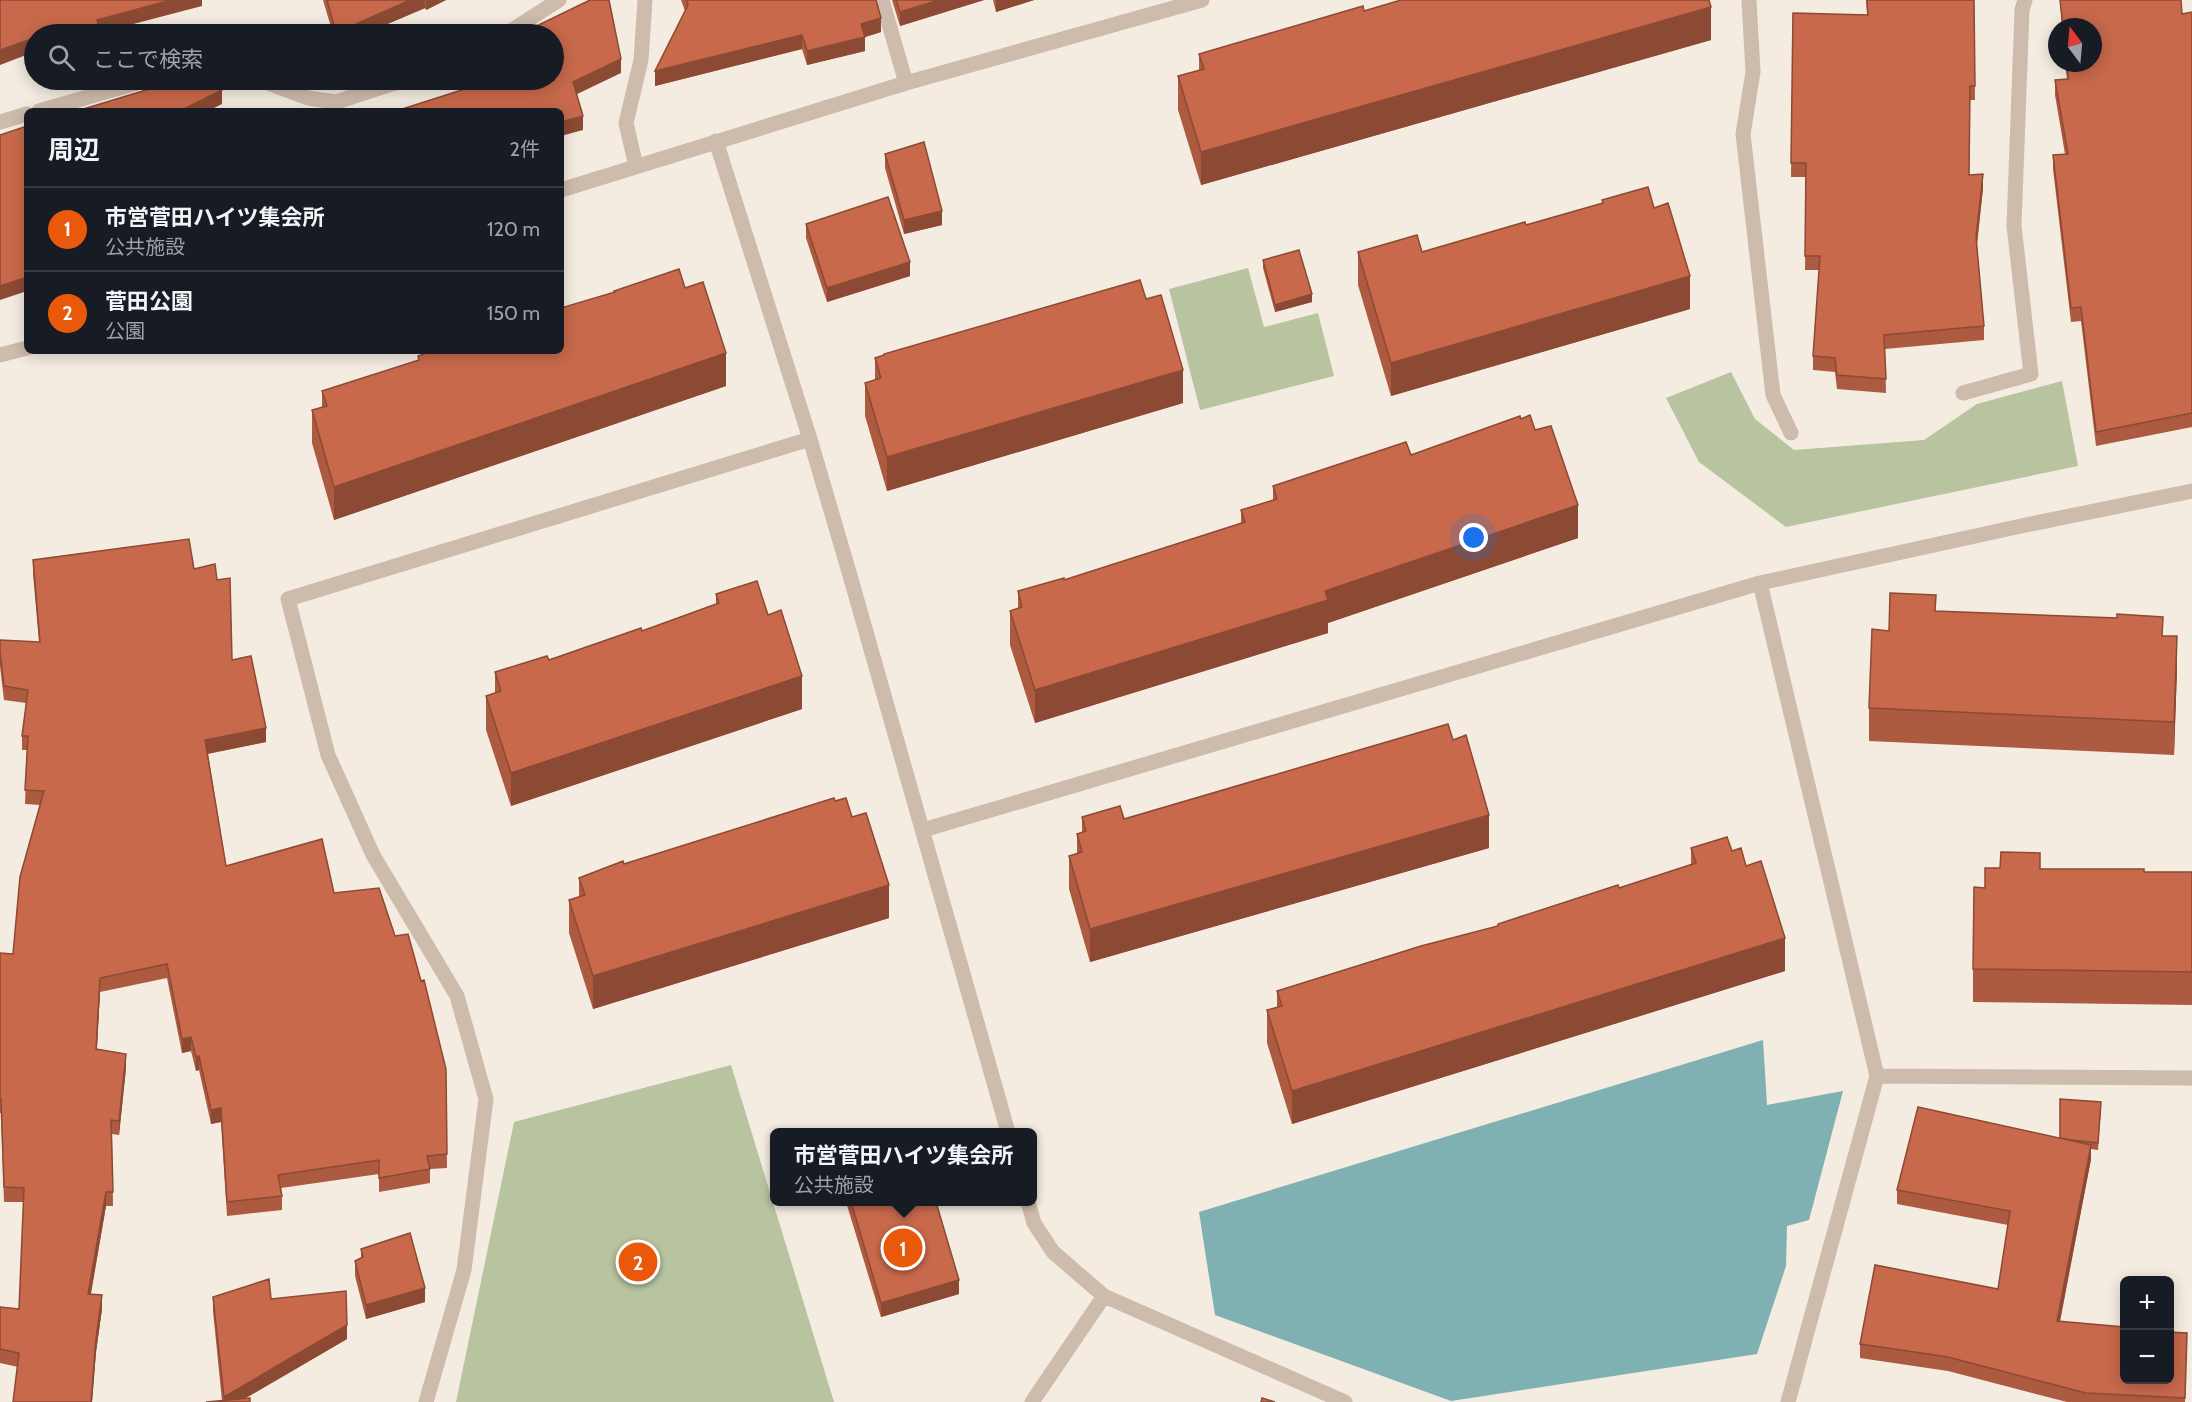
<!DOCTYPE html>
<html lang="ja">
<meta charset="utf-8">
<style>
body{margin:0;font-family:Cabin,"Noto Sans JP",sans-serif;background:#20242c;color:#f1f3f6}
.controls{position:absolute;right:18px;bottom:18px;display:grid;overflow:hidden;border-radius:9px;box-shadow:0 3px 15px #0003}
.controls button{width:54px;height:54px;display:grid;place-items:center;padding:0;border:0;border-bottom:2px solid #363941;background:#171b24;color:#f1f3f6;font:30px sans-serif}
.compass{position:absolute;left:2048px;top:18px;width:54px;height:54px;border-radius:50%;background:#171b24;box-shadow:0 3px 15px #0003;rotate:344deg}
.you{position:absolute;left:1474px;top:538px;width:21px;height:21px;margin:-15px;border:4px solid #fff;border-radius:50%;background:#1a73e8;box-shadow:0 0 0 9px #1a73e833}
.badge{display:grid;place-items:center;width:39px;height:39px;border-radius:50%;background:#ea580c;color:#fff;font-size:20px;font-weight:700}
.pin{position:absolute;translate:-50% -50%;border:3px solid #fff;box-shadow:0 2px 6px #0006}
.popup{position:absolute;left:770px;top:1128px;width:267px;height:78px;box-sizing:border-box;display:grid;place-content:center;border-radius:9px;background:#171b24;filter:drop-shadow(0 2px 4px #0005);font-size:20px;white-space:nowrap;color:#9ea1a6}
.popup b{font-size:22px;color:#f1f3f6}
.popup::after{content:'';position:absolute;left:50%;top:100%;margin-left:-12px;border:12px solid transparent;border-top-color:#171b24}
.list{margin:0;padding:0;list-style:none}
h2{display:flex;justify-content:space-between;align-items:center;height:78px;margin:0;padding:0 24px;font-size:26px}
h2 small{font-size:20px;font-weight:400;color:#9ea1a6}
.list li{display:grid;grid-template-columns:39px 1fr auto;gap:18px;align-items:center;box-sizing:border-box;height:84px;padding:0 24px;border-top:2px solid #363941}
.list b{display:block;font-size:22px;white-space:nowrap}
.list p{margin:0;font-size:20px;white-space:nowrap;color:#9ea1a6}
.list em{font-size:20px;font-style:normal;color:#9ea1a6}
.icon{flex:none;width:33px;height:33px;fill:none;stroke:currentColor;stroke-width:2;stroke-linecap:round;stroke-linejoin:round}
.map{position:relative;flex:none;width:2192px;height:1402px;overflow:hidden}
.search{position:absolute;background:#171b24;box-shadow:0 3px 15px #0003;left:24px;top:24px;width:540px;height:66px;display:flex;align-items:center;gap:15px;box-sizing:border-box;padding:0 21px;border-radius:33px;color:#9ea1a6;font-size:22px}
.panel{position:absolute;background:#171b24;box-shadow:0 3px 15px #0003;left:24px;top:108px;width:540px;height:246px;border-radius:9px}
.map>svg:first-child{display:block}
.green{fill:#b8c4a0}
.water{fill:#7fb0b2}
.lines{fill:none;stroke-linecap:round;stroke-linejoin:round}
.service{stroke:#cdbbac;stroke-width:15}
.minor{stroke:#cdbbac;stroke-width:15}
.wall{fill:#ac5a40}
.shaded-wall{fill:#8c4a34}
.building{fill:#c8694b;stroke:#8c4a34;stroke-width:1.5}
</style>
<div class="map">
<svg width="2192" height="1402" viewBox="0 0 2192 1402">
<rect width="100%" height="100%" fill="#f4ebe1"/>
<path class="green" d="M1248,268L1264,327L1318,313L1334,376L1200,410L1169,289Z
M1731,372L1755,419L1794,450L1924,440L1977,404L2062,381L2078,466L1786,527L1699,462L1666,398Z
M731,1065L834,1402H456L514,1122Z"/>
<path class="water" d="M1763,1040L1767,1105L1843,1091L1809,1220L1787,1226L1786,1266L1757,1354L1451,1401L1215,1315L1199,1212Z"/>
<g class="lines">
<path class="service" d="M506,34L559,0
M260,80L308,98L336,102L404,80
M39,111L147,80
M0,122L27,114"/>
<path class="minor" d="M882,0L906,83
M1749,0L1753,72L1743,134L1773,395L1791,433
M716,141L810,439L849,572L1008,1132
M636,166L626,123L641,60L645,0
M561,190L906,83L1202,0
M0,355L27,348
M1963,393L2031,374L2014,226L2022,10L2025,0
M1760,583L1877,1076L1788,1402
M923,830L1760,583L2021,526L2192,491
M1877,1076L2192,1078
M1028,1202L1034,1223L1053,1252L1104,1296L1345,1402
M426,1402L464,1270L486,1099L457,996L373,855L328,755L288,599L810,439
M1032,1402L1104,1296"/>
</g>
<path class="wall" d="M323,0H446L426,10L425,8L364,34H333Z
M681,0H876L881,32L865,37V51L807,65L802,49L655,86L685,11Z
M892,0H984L900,26Z
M993,0H1034L996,12Z
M1866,0H1974L1975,100H1970L1969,175L1983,188L1977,245L1984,326V340L1885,349L1886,393L1837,389L1835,372L1813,370V356L1819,270H1805L1806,177H1791L1793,13L1867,15Z
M2060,0L2182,14L2192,12V427L2096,446L2081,321L2071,322L2053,169V155L2065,154L2055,95V80L2067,79L2065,63H2093V27H2062Z
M1364,11L1711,40L1201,185L1178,110V76L1199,70V54Z
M885,154L942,225L904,234L885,168Z
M1602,200L1654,208L1690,309L1391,396L1358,285V252H1422L1526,225L1602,204Z
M806,224L910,276L827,302L806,238Z
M1263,260L1312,302L1275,312L1263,268Z
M685,288L726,386L334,520L312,443V410L322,407V391L418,361V356Z
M1146,299L1183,403L887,491L865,416V383L875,380V358Z
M1521,419L1535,430L1578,538L1328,623V633L1035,723L1010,645V611L1018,609V591L1064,580L1241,523V510L1273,500V486L1411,455Z
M33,560L194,569L266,742L208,754L226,866L334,893L395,936L446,1069L447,1168L430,1169V1183L379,1192V1174L281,1188L282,1196V1210L227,1216L221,1122L211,1124L199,1070L196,1071L191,1051L182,1053L167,978L100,992L97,1049L126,1068L119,1135L112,1134L113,1206H106L91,1294L102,1309L96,1352L92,1402H13L18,1367L0,1363V1307L19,1309L24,1202H4L1,1113H0V953L13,954L40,805L25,804L27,750H22V736L26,703L4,700L0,666V640L39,642L33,574Z
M716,594L768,615L802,709L511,806L486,730V696L495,693V672L549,660L642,631L716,604Z
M1936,611L2163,636L2177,669L2174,755L1869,741V708L1889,631Z
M1453,740L1489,848L1090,962L1069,889V856L1077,854V834L1082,833V817L1124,819Z
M835,801L852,817L889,918L593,1009L569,933V900L579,897V878Z
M1691,848L1732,851L1746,866L1785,971L1292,1124L1267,1043V1010L1277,1007V991L1498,926V924L1619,888L1691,865Z
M2040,869L2144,872H2192V1005L1973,1002V969L1985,888Z
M2101,1109L2098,1150L2091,1149V1159L2060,1322L2187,1333L2185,1402H2067L1948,1371L1860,1358V1344L1998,1289L2008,1225L1897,1204V1190L2060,1138Z
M846,1202H936L959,1294L881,1317Z
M361,1249L425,1302L366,1319L355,1276V1261L361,1258Z
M213,1297L271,1299L347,1339L244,1399L222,1401L213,1311Z"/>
<path class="shaded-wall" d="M171,0H202V6L99,33V34H76L97,20Z
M410,0H425V8L364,34H336V33Z
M426,0H446L426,10Z
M939,0H984L900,26V12Z
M996,0H1034L996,12Z
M1711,7V40L1201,185V152Z
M881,18V32L865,37V51L807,65V51L861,24Z
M802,35V49L655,86V71Z
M34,38V52L0,65V50Z
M621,59V73L573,96V82Z
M222,90V104L208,111H180Z
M583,116V130L561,136V122Z
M1983,174V188L1976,251V237Z
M942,211V225L904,234V220Z
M910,262V276L827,302V288Z
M1690,276V309L1391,396V363Z
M27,277V291L0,300V286Z
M1312,294V302L1275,312V305Z
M726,353V386L334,520V487Z
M1183,370V403L887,491V457Z
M1578,505V538L1328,623V633L1035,723V690Z
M2177,636V669L2174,755V722Z
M802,676V709L511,806V773Z
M266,728V742L205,754V740Z
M1489,815V848L1090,962V929Z
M889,885V918L593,1009V976Z
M1785,938V971L1292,1124V1091Z
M100,978V992L96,1063V1049Z
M191,1037V1051L182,1053V1039Z
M126,1054V1068L119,1135V1121Z
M199,1056V1070L196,1071V1057Z
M221,1108V1122L211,1124V1110Z
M2091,1145V1159L2057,1335V1321Z
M106,1192V1206L88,1308V1294Z
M959,1280V1294L881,1317V1303Z
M425,1288V1302L366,1319V1305Z
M102,1295V1309L96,1352L92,1402H91L96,1338Z
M347,1325V1339L239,1402H224V1397Z"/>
<path class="building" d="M0,0H171L97,20L99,28L76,34H34V38L0,50Z
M327,0H410L336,33Z
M590,0H609L621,59L573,82L583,116L561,122V111H396L493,80H554V34H530L528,30Z
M687,0H876L881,18L861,24L865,37L807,51L802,35L655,71L688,5Z
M896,0H939L900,12Z
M1401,0H1709L1711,7L1201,152L1178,76L1204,69L1199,54L1363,6L1364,11Z
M1867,0H1974L1975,86H1970L1969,175L1983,174L1976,237L1984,326L1884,335L1886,379L1837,375L1835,358L1813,356L1820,256H1805L1806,163H1791L1793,13L1868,15Z
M2060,0H2181L2182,14L2192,12V413L2096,432L2081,307L2071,308L2053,155L2068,154L2055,80L2068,79L2067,63H2093V27H2063Z
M179,80H218L222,90L180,111H77Z
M27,126V277L0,286V135Z
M924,142L942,211L904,220L885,154Z
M1648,187L1654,208L1668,203L1690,276L1391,363L1358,252L1417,235L1422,252L1525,222L1526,225L1603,203L1602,200Z
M888,197L910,262L827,288L806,224Z
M1299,250L1312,294L1275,305L1263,260Z
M679,269L685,288L703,282L726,353L334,487L312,410L327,406L322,391L419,360L418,356L433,351H561V308L615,292L614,291Z
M1140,280L1146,299L1161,295L1183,370L887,457L865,383L881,378L875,358L884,355V354Z
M1530,415L1535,430L1551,426L1578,505L1325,591L1328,600L1035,690L1010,611L1022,607L1018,591L1064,578V580L1245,522L1241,510L1277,499L1273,486L1406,442L1411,455L1520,416L1521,419Z
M189,539L194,569L215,564L217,580L230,578L232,660L251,656L266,728L205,740L226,866L322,839L334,893L379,888L395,936L408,934L421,981L424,980L446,1069L447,1154L427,1156L430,1169L379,1178V1160L278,1175L282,1196L227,1202L221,1108L211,1110L199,1056L196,1057L191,1037L182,1039L167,964L100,978L96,1049L126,1054L119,1121L111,1120L113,1192H106L88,1294L102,1295L96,1338L91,1402H13L19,1353L0,1349V1307L19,1309L24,1188L4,1187L1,1099H0V953L13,954L20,877L44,791L25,790L28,736H22L28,690L4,686L0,652V640L40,642L33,560Z
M757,581L768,615L781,610L802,676L511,773L486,696L501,691L495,672L547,656L549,660L641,628L642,631L719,603L716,594Z
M1890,593L1936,595L1935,611L2117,618V614L2163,617L2162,636H2177L2174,722L1869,708L1872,629L1889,631Z
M1448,724L1453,740L1466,735L1489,815L1090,929L1069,856L1082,852L1077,834L1086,831L1082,817L1120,806L1124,819Z
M834,798L835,801L846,798L852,817L866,813L889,885L593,976L569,900L585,895L579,878L623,861L624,864Z
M1727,837L1732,851L1741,848L1746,866L1761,861L1785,938L1292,1091L1267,1010L1282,1006L1277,991L1421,946L1498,926V924L1618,885L1619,888L1696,863L1691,848Z
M2001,852L2040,853V869H2144V872H2192V972L1973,969L1974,887L1985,888V868H2000Z
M2060,1099L2101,1102L2098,1143L2071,1140L2060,1138Z
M1918,1107L2091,1145L2057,1321L2124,1327V1380H2169V1332L2187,1333L2185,1398L2086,1393L1948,1357L1860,1344L1875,1265L1998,1289L2010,1211L1897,1190Z
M851,1202H936L959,1280L881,1303Z
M410,1233L425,1288L366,1305L355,1261L363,1257L361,1249Z
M269,1279L271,1299L346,1291L347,1325L224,1397L213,1297Z
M250,1398V1402H206Z
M1262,1398L1275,1402H1261Z"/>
</svg>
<div class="controls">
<button>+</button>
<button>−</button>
</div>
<svg class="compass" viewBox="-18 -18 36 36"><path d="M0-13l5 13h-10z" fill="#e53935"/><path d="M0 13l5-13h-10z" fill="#9ea1a6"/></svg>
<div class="you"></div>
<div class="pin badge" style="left:903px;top:1248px">1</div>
<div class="popup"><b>市営菅田ハイツ集会所</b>公共施設</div>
<div class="pin badge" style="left:638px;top:1262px">2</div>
<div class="search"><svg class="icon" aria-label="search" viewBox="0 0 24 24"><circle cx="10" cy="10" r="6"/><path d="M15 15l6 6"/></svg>ここで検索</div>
<section class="panel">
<h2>周辺<small>2件</small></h2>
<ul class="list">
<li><span class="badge">1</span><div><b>市営菅田ハイツ集会所</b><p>公共施設</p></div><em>120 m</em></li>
<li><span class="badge">2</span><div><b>菅田公園</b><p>公園</p></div><em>150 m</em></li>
</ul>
</section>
</div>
